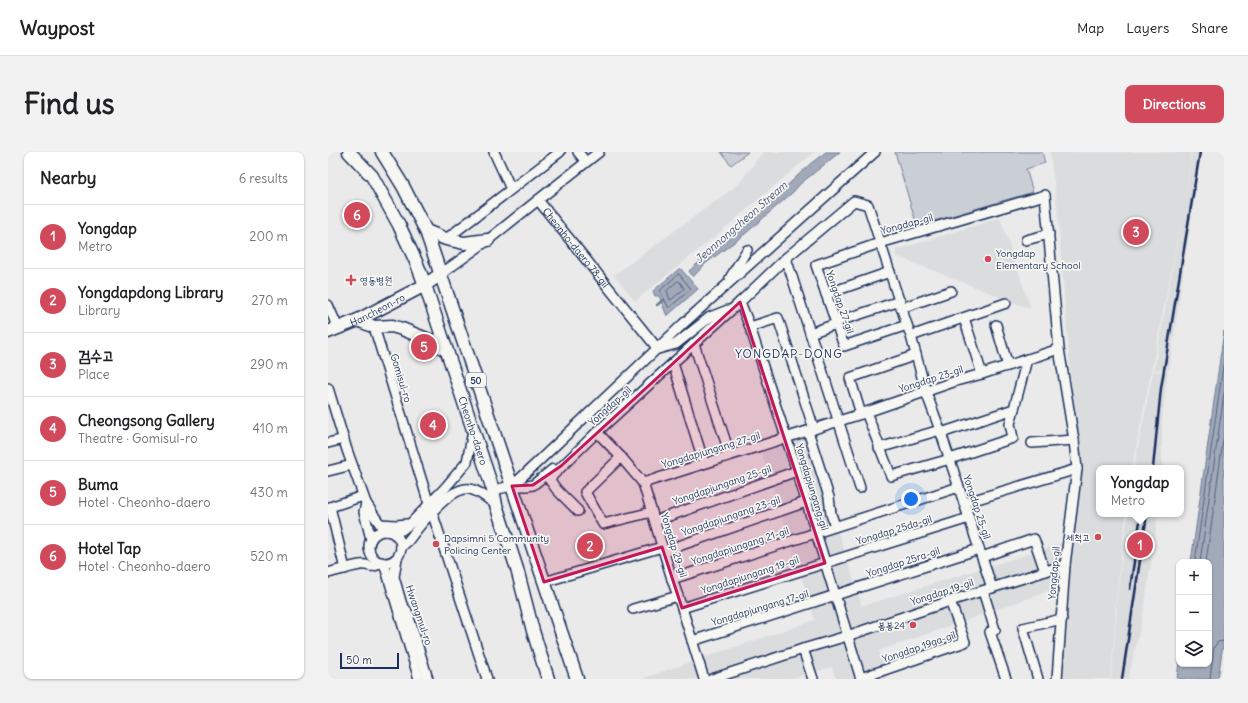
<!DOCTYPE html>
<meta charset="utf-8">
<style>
body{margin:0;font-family:Delius,"Poor Story",sans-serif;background:#f2f2f2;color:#202124}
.controls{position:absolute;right:12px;bottom:12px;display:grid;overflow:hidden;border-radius:8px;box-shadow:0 1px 3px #0004}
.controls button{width:36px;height:36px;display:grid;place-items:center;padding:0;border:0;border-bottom:1px solid #e0e0e0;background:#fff;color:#202124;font:20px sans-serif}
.scale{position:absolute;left:12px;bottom:10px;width:59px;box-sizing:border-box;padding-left:4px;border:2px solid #1b2f5e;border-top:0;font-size:11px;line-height:14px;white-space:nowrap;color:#1b2f5e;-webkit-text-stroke:3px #f6f6f2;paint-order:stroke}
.you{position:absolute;left:583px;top:347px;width:14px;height:14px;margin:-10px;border:3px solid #fff;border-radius:50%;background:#1a73e8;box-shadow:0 0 0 6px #1a73e833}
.badge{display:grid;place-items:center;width:26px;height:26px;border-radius:50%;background:#d1495b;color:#fff;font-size:13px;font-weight:700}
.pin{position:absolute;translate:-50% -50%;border:2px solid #fff;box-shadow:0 1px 4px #0006}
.popup{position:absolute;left:768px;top:313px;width:88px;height:52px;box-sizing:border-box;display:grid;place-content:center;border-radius:8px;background:#fff;filter:drop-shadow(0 1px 3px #0005);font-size:13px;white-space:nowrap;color:#757577}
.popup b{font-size:15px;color:#202124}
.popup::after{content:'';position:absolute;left:50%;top:100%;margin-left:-8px;border:8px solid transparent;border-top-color:#fff}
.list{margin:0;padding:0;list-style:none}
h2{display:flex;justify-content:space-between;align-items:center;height:52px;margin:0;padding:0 16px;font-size:17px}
h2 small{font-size:13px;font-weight:400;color:#757577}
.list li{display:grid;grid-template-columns:26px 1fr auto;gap:12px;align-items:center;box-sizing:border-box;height:64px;padding:0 16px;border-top:1px solid #e0e0e0}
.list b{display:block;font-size:15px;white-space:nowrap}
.list p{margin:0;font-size:13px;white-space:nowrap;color:#757577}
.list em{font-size:13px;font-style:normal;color:#757577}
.icon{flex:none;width:22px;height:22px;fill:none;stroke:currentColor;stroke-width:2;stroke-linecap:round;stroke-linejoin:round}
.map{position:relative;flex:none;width:896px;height:527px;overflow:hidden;border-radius:8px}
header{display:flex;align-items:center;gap:24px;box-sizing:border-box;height:56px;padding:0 20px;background:#fff;border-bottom:1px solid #e0e0e0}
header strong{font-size:19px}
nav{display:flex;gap:22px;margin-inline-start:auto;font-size:14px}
.intro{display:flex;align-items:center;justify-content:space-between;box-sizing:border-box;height:96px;padding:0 24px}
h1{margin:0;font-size:28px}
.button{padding:10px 18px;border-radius:8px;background:#d1495b;color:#fff;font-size:14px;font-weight:700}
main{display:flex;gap:24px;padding:0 24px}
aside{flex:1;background:#fff;border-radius:8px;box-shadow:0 1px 3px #0004}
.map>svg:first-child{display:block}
.built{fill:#dadcde}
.green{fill:#caced5;stroke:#727e9a}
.water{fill:#a2aaba;stroke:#6c7995}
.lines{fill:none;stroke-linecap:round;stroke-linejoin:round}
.shore{stroke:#516083;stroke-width:1}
.stream{stroke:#6c7995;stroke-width:2.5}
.minor-casing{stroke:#1b2f5e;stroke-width:12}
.major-casing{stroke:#1b2f5e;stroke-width:15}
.minor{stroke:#f6f6f2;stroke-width:9}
.major{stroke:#f6f6f2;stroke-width:12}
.rail{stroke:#1b2f5e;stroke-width:2.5}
.marked{fill:#c2185b;fill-opacity:0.2;stroke:#c2185b;stroke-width:3;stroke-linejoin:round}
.poi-dot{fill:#d1495b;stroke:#f6f6f2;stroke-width:1.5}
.labels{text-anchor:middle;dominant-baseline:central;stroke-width:3.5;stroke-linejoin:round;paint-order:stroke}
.shield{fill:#f6f6f2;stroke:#5d6b8a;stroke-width:1}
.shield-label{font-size:9px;font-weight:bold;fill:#1b2f5e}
.street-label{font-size:10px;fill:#1b2f5e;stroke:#f6f6f2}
.poi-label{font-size:10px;fill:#1b2f5e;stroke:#f6f6f2;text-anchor:start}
.water-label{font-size:11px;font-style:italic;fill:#44547a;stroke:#f6f6f2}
.quarter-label{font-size:12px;letter-spacing:1px;fill:#1b2f5e;stroke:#f6f6f2}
</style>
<header>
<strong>Waypost</strong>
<nav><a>Map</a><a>Layers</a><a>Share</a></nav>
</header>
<div class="intro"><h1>Find us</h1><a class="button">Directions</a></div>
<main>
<aside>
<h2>Nearby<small>6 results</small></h2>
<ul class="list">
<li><span class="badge">1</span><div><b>Yongdap</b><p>Metro</p></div><em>200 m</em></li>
<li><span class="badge">2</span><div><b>Yongdapdong Library</b><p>Library</p></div><em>270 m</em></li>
<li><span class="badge">3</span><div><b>검수고</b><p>Place</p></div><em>290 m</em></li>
<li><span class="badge">4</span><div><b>Cheongsong Gallery</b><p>Theatre · Gomisul-ro</p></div><em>410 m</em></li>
<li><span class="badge">5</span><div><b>Buma</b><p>Hotel · Cheonho-daero</p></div><em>430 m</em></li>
<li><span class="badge">6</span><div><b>Hotel Tap</b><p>Hotel · Cheonho-daero</p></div><em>520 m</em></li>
</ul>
</aside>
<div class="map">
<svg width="896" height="527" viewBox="0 0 896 527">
<rect width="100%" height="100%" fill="#e9eae9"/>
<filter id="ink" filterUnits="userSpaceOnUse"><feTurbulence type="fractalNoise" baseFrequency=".025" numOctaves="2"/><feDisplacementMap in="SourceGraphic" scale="8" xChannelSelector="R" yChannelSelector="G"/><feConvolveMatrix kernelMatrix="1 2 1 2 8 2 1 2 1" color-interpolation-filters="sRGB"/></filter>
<g filter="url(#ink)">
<path class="built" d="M435,0H486L391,81L307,149L286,123L411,32Z
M722,0H863L856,53L864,0H873L841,217L826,218L854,64L804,316H771V362H798L787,454L788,465L782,527H729L746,265L729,53Z
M672,66L702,154L700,156L568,104V98Z
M840,218L834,266V316H806L825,220Z
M479,283L534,454L738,390L732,435L551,499L559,527H508L504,515L461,527H316V526L487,468L433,299Z
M800,362H830L816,459L800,527H783L789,463L788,451Z"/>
<path class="green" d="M393,0H420L403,13Z
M567,0H714L717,11L698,17L705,40L589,74Z"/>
<path class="water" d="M498,0H512L472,32L465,40L417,82L377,112L365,125L361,119L392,92L415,75L439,51L445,47L482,12Z
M352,116L370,137L339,164L331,144H327L325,139Z
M896,179V485L890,527H849L851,509V512H881V410H863Z"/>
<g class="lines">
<path class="shore" d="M351,122L363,137L341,156L332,139Z
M350,129L352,130L356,137L344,147L342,148L339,139Z
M867,410L896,207
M872,410L896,241
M878,410L896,282
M882,527L886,495L890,490L896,489"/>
<path class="stream" d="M329,153L335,148"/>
<defs>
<g id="minor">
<path d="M166,0L183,37"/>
<path d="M250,0L258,10"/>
<path d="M210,48L271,0"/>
<path d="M118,87L232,0"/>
<path d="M698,88L721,82"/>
<path d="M458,106L532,336"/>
<path id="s1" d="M113,122L160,88L210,48L330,197L348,192L382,165L400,158"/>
<path d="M402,126L419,98"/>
<path d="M498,142L562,120"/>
<path d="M412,150L422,175L469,319L533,527"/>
<path d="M0,153L10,176"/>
<path d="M573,156L623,139"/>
<path d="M636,166L654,222"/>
<path d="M508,170L572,149"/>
<path d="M579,173L516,194L488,113L552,91L717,43L731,197L746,288L749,317L737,413L729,527"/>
<path d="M668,173L680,214"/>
<path d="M46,175L101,352"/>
<path d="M422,175L450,166L486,277"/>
<path d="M482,181L508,172"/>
<path d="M583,184L678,151"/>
<path d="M366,192L402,303"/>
<path d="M345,211L376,311"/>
<path d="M0,236L19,298L38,351L47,365L57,379"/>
<path d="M538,260L563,324L622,307L685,286L682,272L699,207"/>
<path d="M533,262L522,226L588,203"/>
<path d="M480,279L501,345L503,362L507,374"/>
<path d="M269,280L293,305L315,331L344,427L354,456L376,527"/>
<path d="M613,281L686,257"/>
<path d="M0,291L16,287"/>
<path d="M704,291L746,288"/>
<path d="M551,296L612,278"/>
<path d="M293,305L257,340L275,372L324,360"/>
<path d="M0,319L24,313"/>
<path d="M315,331L533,262L628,229L654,222L731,197"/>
<path d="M184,334H199L205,333L225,317"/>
<path d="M165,338L184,334L196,323L355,172L547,0"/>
<path d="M38,351L36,360L43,387"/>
<path d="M636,351L749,317"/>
<path d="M250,359L229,338L221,327L269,280L412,150L458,106L526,49L540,53L579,173L583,184L598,240L612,278L664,436"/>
<path d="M104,360L159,527"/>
<path d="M327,369L469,319"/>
<path d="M52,372L68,373L79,372"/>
<circle cx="57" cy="395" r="16"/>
<path d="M65,381L74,378L84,370L117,336L139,310L145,279"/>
<path d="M73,395L80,389C91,374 122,334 142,337C152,339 160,347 168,353"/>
<path d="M336,399L478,350"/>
<path d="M654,405L706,387L717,419"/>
<path d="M69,406L66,425L74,453L79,459L100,527"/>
<path d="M56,411L91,527"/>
<path d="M17,417L2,355L35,344"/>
<path d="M0,421C11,418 21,415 32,413C42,411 42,419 53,410"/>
<path d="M344,427L631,335"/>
<path d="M216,430L334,395"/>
<path d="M655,439L667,478L662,480L678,527"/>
<path d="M354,456L641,366"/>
<path d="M305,457L350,444"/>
<path d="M364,489L651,397"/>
<path d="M475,497L485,527"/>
<path d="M533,526L637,490L622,449"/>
<path d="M384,527L475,497L519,484L622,449L737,413"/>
<path d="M710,527L695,476L734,467"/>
</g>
<g id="major">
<path id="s2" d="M21,0L44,24L71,73L89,112L97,133L165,338L168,353L189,417L205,479L220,527"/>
<path d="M54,0L75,34L98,79L249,527"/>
<path d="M98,79L118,87L136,91L160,88"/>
<path d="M30,168L46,175L64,174L74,177L106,190L119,199"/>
<path id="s3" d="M0,180L30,168L97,133L113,122"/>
</g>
</defs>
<use href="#minor" class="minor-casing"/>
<use href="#major" class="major-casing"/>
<use href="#minor" class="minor"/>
<use href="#major" class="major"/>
<path class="rail" d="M825,316L833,236L872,0
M802,437L813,362
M794,527L819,362"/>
</g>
</g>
<path class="marked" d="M412,150L497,411L354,456L334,395L216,430L184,334L205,333L233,314Z"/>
<g class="poi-dot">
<circle cx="660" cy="107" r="4"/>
<path d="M21 122h4v4h4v4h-4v4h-4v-4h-4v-4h4z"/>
<circle cx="770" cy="385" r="4"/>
<circle cx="108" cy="392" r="4"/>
<circle cx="585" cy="473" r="4"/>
</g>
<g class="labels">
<rect class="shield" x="138" y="221" width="20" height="14" rx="3"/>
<g class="shield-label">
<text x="148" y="228">50</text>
</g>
<g class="street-label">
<text transform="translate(579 72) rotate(-15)">Yongdap-gil</text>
<text stroke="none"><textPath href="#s1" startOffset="183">Cheonho-daero 78-gil</textPath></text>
<text transform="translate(512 150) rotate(71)">Yongdap 27-gil</text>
<text stroke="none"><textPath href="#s3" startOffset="54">Hancheon-ro</textPath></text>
<text transform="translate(73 226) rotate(73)">Gomisul-ro</text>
<text transform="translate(603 227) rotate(-18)">Yongdap 23-gil</text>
<text transform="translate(282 254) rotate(-42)">Yongdap-gil</text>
<text stroke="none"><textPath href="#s2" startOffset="308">Cheonho-daero</textPath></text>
<text transform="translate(383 298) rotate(-17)">Yongdapjungang 27-gil</text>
<text transform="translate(394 333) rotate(-19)">Yongdapjungang 25-gil</text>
<text transform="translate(484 335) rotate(73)">Yongdapjungang-gil</text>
<text transform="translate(649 355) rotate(72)">Yongdap 25-gil</text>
<text transform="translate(403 364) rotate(-19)">Yongdapjungang 23-gil</text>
<text transform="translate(566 378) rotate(-17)">Yongdap 25da-gil</text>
<text transform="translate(346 393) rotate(73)">Yongdap 29-gil</text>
<text transform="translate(412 394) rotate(-18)">Yongdapjungang 21-gil</text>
<text transform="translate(575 410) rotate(-18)">Yongdap 25ra-gil</text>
<text transform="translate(726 421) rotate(-85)">Yongdap-gil</text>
<text transform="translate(422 423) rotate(-18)">Yongdapjungang 19-gil</text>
<text transform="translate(614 440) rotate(-18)">Yongdap 19-gil</text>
<text transform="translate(432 456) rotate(-17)">Yongdapjungang 17-gil</text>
<text transform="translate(91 463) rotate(71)">Hwangmul-ro</text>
<text transform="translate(591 495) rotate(-19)">Yongdap 19ga-gil</text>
</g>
<g class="poi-label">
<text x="668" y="101">Yongdap<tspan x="668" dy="12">Elementary School</tspan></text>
<text x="32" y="128">영동병원</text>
<text x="762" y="385" text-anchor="end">세척고</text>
<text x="116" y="386">Dapsimni 5 Community<tspan x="116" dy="12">Policing Center</tspan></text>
<text x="577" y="473" text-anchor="end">봉봉24</text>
</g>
<g class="water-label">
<text transform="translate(413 70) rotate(-41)">Jeonnongcheon Stream</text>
</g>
<g class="quarter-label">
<text x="461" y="201">YONGDAP-DONG</text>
</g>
</g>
</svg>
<div class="controls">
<button>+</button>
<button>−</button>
<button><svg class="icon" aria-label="layers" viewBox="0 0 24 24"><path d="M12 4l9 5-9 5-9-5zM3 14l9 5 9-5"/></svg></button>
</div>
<div class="scale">50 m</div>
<div class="you"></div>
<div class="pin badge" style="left:812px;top:393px">1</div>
<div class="popup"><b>Yongdap</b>Metro</div>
<div class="pin badge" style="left:262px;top:394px">2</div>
<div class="pin badge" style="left:808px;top:80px">3</div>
<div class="pin badge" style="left:105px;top:273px">4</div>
<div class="pin badge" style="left:96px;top:195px">5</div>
<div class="pin badge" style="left:29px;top:63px">6</div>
</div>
</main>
